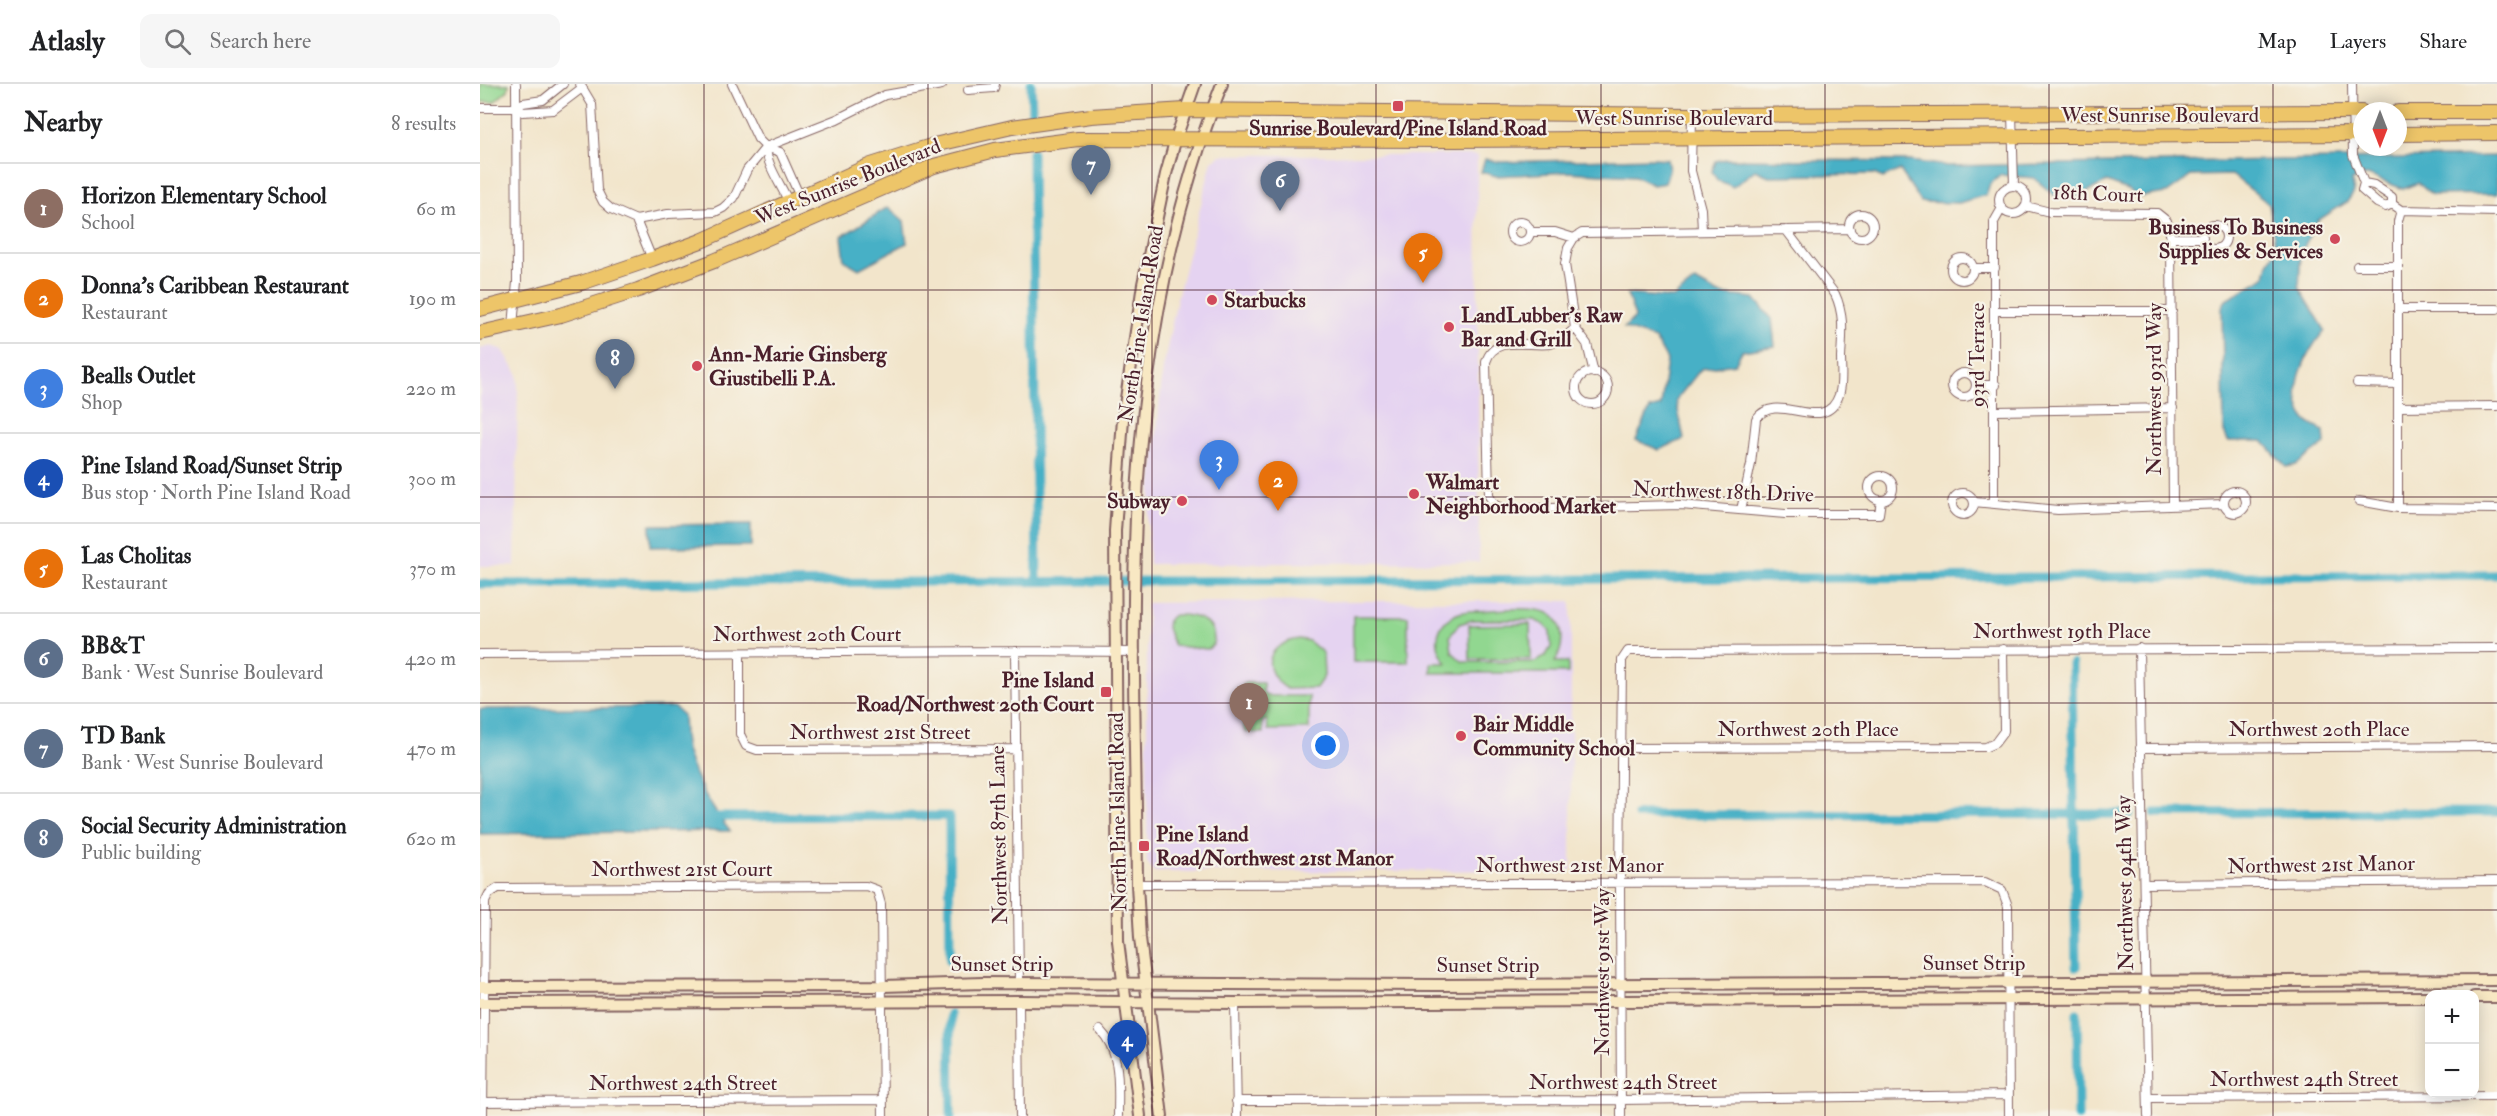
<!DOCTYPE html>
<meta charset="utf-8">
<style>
body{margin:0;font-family:"IM FELL Double Pica",serif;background:#f6f6f6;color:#202124}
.controls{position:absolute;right:18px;bottom:18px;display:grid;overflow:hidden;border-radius:12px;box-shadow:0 3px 15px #0003}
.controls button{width:54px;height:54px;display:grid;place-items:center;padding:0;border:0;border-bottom:2px solid #e0e0e0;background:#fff;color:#202124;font:30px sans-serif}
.compass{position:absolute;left:1873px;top:18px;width:54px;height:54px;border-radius:50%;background:#fff;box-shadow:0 3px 15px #0003;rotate:180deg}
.you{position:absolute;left:846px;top:662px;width:21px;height:21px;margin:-15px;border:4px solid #fff;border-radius:50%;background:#1a73e8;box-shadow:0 0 0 9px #1a73e833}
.badge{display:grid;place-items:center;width:39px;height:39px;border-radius:50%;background:#d1495b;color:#fff;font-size:20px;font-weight:700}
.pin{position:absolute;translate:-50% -50px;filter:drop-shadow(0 2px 3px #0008)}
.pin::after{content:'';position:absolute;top:32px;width:21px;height:18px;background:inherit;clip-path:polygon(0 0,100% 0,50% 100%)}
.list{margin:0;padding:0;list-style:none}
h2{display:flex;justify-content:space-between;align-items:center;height:78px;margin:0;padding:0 24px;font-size:26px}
h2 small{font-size:20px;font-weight:400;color:#757577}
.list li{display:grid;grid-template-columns:39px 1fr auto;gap:18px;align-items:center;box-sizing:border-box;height:90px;padding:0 24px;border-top:2px solid #e0e0e0}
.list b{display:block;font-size:22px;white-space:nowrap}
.list p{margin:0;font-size:20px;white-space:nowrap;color:#757577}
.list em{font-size:20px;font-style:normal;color:#757577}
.icon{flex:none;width:33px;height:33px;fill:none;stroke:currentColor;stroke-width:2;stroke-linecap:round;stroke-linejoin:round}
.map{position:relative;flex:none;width:2017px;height:1032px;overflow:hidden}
header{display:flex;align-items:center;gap:36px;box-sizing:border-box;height:84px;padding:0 30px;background:#fff;border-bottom:2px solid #e0e0e0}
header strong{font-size:28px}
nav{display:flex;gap:33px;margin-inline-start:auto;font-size:21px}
.search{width:420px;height:54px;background:#f6f6f6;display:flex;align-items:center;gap:15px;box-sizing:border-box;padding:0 21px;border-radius:12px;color:#757577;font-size:22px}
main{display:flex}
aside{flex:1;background:#fff}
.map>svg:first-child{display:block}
.built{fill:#e5d3f1}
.green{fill:#91d790;stroke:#6e7b5e;stroke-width:1.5;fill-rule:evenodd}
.water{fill:#47b0c6;stroke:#486878;stroke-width:1.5}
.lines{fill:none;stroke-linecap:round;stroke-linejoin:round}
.canal{stroke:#47b0c6;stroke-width:9}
.street-casing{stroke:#856463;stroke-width:10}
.secondary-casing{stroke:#856463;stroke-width:14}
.highway-casing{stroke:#856463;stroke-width:16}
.street{stroke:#fff;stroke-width:8}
.secondary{stroke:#f8e8c3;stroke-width:10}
.highway{stroke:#edc569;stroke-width:14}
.grid{fill:none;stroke:#4a1f2b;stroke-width:1.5;stroke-opacity:0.55}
.poi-dot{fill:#d1495b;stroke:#f7f3e8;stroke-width:2}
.labels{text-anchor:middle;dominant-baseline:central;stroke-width:4.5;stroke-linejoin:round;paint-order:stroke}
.street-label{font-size:21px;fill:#4a1f2b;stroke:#f7f3e8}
.poi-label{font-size:21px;font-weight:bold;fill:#4a1f2b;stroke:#f7f3e8;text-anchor:start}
</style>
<header>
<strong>Atlasly</strong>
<div class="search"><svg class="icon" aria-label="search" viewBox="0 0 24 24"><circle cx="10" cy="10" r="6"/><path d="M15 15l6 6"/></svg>Search here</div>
<nav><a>Map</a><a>Layers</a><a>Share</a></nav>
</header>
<main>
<aside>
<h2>Nearby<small>8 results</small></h2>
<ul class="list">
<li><span class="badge" style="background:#8d6e63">1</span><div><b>Horizon Elementary School</b><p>School</p></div><em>60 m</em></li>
<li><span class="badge" style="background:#e8710a">2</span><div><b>Donna's Caribbean Restaurant</b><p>Restaurant</p></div><em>190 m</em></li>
<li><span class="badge" style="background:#3f7fe0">3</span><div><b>Bealls Outlet</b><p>Shop</p></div><em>220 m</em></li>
<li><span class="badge" style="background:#1a4fb4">4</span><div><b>Pine Island Road/Sunset Strip</b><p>Bus stop · North Pine Island Road</p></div><em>300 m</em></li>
<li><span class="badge" style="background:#e8710a">5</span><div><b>Las Cholitas</b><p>Restaurant</p></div><em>370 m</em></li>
<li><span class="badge" style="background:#5c6f8a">6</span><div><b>BB&amp;T</b><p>Bank · West Sunrise Boulevard</p></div><em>420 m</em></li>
<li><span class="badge" style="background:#5c6f8a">7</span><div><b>TD Bank</b><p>Bank · West Sunrise Boulevard</p></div><em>470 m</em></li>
<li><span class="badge" style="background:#5c6f8a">8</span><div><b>Social Security Administration</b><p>Public building</p></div><em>620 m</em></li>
</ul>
</aside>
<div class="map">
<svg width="2017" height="1032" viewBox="0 0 2017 1032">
<rect width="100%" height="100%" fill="#f7f3e8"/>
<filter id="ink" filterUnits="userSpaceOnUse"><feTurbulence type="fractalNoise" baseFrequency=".0167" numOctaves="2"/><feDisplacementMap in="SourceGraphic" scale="12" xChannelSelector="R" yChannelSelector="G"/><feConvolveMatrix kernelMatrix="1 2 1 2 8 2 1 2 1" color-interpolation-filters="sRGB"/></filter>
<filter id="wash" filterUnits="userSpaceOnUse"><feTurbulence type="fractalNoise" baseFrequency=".008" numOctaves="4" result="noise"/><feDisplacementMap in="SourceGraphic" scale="24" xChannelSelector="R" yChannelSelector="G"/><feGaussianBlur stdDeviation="1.35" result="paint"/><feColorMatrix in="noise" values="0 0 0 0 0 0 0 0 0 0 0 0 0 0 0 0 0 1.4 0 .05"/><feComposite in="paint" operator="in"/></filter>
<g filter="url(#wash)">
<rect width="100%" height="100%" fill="#f2e5cb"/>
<path class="built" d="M741,71H997L999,478L669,480L668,438L683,284L697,215L732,77Z
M11,262L23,266L38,291L35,482H0V265Z
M870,517H1091V786L674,788L667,778V519Z"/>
<path class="green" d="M0,0H29L28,6L14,18H0Z
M990,527C1012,527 1040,522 1062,527C1086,532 1085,562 1075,578H1088V589H951V579H967C947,556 961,529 990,527ZM993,536H1054L1065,541L1070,547L1071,563L1065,573L1055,578H983L972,568L970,552L979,540Z
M694,531C713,530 739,536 733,561L728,565L694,562L687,544L688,536Z
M873,532H928V578H873Z
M1050,540L1051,575H990L989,541Z
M819,555L829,557L843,569L844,592L836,604L807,605C779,586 786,560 819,555Z
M765,599H783V610L788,612H829V645L788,646L787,636L782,637L783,649L765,648L763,638L765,637L763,601Z"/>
<path class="water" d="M2017,72V110L1952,111L1938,99L1923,105L1888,91L1872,97L1874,108L1867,118L1837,137L1821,169L1819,203L1845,246C1826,268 1806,306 1825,335C1828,340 1838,344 1844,347L1845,360L1816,381L1806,383L1783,357H1748L1744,348L1742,223L1746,216L1785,193L1788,179L1796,166L1789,120L1752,91L1711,92L1687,109L1659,113L1650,107L1627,98L1594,114L1575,112L1554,94L1521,91L1510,100L1506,111L1479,119L1441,118L1420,86L1403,94L1394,90L1289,92L1275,86L1253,103L1237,96L1232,87L1236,77L1246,75L1430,77L1468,82Z
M1174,74L1187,75L1189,86L1185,99L1173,101L1155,92L1088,88L1016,92L1001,88L1005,75L1020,78Z
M408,123L424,137L427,159L379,185L364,176L361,153Z
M1215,197L1239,210L1274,214L1292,235L1295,262L1262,267L1255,280L1221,285L1196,316L1204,355L1179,366L1156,356L1170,325L1181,322L1187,276L1175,255L1144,244L1155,233L1147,210L1193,214Z
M271,440V462L170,463V441Z
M194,623L203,631C204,643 203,657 207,669C216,697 232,725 250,747L0,750V625Z"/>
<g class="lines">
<path class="canal" d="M551,0L552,29
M552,69L557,497
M0,500L2017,491
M1592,580L1596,883
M1675,729L2017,728
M1157,731L1650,730
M227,733L469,732L470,877
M1597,929L1598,1032
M470,930L471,1032"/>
</g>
</g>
<g filter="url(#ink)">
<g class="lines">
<defs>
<path id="street" d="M100,0L112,20L117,106L123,118L131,125L156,136L188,130L235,128L243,124L254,114L267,86L286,63L357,35L405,11L462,1
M252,0L278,55L286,63L300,68L320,113
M1872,0L1873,71L1884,99L1882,106L1897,119L1906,123L1912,120L1921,126L1918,137V424
M488,6L514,4L515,0
M0,24H36L43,28L73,26L102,4
M36,24L43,19L63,16L83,0
M1532,29L1534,102
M1212,31L1211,87L1221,125L1222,147
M286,63C287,83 301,100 309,119
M1884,99L1894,101L1912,113V120
M1519 116a14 14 0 1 1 28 0a14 14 0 1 1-28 0Z
M1546,122L1570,128L1677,129L1687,137L1691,154L1693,422
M1921,126L2017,128
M1369 142a12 12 0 1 1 24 0a12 12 0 1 1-24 0Z
M156,136L172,175
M1030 148a10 10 0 1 1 20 0a10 10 0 1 1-20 0Z
M1722 153a12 12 0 1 1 24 0a12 12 0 1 1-24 0Z
M1051,148H1075L1094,154L1102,149L1370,145
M1094,154L1088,164L1085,180L1095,244L1107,260L1114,289
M1691,154H1723
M1471 185a11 11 0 1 1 22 0a11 11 0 1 1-22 0Z
M1877,182H1917
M1493,184H1515
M1918,225H2017
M1515,227H1692
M33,242L37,198L36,0
M1095,244C1088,251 1080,258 1070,260C1048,263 1014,250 1006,278L1009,412L1015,421L1025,425L1201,421L1305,430H1399L1401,416
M1096 304a16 16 0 1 1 32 0a16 16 0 1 1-32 0Z
M1472 301a12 12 0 1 1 24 0a12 12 0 1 1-24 0Z
M1877,299L1918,300
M1497,301H1516
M1918,323L2017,322
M1516,327L1693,324
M1389 404a12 12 0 1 1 24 0a12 12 0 1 1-24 0Z
M1744 418a11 11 0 1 1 22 0a11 11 0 1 1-22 0Z
M1472 420a11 11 0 1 1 22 0a11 11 0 1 1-22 0Z
M1879,417L1918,424L2017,425
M1494,418L1578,426L1744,420
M1514,420V138L1522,124
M1261,426L1271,380L1276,335C1297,305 1345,353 1359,311C1363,300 1361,285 1361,274C1362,252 1365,231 1355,210L1306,146
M1659,564L1668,1032
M535,567L539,899
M260,569V650L266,662L277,666L535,665
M0,570L535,567L655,568
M1141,664L1506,663L1515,659L1524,647L1523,565
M1660,664L2017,662
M657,800L1505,798L1522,806L1528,822L1529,1032
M1664,800L2017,797
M539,917L540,1032
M755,919L757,1032
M620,946C642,968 638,1004 638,1032
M1668,1014L2017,1012
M756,1017L1141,1016L1529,1011
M3,1018L403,1016
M3,1032L5,818L9,810L18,804L386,802L397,806L401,820L403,1032
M1141,1032L1140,798L1142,576L1148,567L2017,564"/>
<path id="secondary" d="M0,903L403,902L503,899L959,901L2017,896
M1994,913H2017
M0,919L539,917L755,919L1950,913
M660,1032L638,857L635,447L643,335L663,200L686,90L696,54L715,0
M682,1032L660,854L657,800C656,678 651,555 656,433C662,286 688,137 742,0"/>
<path id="highway" d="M1918,28H2017
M1918,50L2017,49
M0,225L101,199L172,175L221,157L391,81L454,61L532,43L611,32L705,26L1212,31L1882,28
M0,249L81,231L158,206L234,177L454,82L515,66L598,55L972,56L1882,50"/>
</defs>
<use href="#street" class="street-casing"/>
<use href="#secondary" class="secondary-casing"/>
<use href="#highway" class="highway-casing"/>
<use href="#street" class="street"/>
<use href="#secondary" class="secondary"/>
<use href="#highway" class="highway"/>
</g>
</g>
<path class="grid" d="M224,0V1032M448,0V1032M672,0V1032M896,0V1032M1121,0V1032M1345,0V1032M1569,0V1032M1793,0V1032M0,206H2017M0,413H2017M0,619H2017M0,826H2017"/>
<g class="poi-dot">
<rect x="912" y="16" width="12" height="12" rx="3"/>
<circle cx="1855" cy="155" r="6"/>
<circle cx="732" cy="216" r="6"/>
<circle cx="969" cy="243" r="6"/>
<circle cx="217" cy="282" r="6"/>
<circle cx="934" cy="410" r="6"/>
<circle cx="702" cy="417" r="6"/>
<rect x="620" y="602" width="12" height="12" rx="3"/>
<circle cx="981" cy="652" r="6"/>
<rect x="658" y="756" width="12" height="12" rx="3"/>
</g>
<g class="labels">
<g class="street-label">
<text x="1680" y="31">West Sunrise Boulevard</text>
<text x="1194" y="34">West Sunrise Boulevard</text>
<text transform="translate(368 98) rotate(-22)">West Sunrise Boulevard</text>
<text transform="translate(1618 110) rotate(2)">18th Court</text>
<text transform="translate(661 240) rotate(-81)">North Pine Island Road</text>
<text transform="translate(1497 271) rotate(-90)">93rd Terrace</text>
<text transform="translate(1674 305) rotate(-90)">Northwest 93rd Way</text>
<text transform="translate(1243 408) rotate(2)">Northwest 18th Drive</text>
<text x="1582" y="547">Northwest 19th Place</text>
<text x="327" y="550">Northwest 20th Court</text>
<text x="1328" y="645">Northwest 20th Place</text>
<text x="1839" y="645">Northwest 20th Place</text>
<text x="400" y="648">Northwest 21st Street</text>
<text transform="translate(638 728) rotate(-91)">North Pine Island Road</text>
<text transform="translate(519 751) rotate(-91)">Northwest 87th Lane</text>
<text x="1090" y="781">Northwest 21st Manor</text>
<text transform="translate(1841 781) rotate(-1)">Northwest 21st Manor</text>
<text x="202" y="785">Northwest 21st Court</text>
<text transform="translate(1645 799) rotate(-91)">Northwest 94th Way</text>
<text x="1494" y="879">Sunset Strip</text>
<text x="522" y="880">Sunset Strip</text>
<text x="1008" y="881">Sunset Strip</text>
<text transform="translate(1122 888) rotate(-90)">Northwest 91st Way</text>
<text x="1824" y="995">Northwest 24th Street</text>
<text x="1143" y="998">Northwest 24th Street</text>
<text x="203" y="999">Northwest 24th Street</text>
</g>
<g class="poi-label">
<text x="918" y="44" text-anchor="middle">Sunrise Boulevard/Pine Island Road</text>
<text x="1843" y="143" text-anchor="end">Business To Business<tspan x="1843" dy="24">Supplies &amp; Services</tspan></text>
<text x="744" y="216">Starbucks</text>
<text x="981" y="231">LandLubber's Raw<tspan x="981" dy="24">Bar and Grill</tspan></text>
<text x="229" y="270">Ann-Marie Ginsberg<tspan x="229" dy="24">Giustibelli P.A.</tspan></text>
<text x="946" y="398">Walmart<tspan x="946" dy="24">Neighborhood Market</tspan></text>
<text x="690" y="417" text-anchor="end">Subway</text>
<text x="614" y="596" text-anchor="end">Pine Island<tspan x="614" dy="24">Road/Northwest 20th Court</tspan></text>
<text x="993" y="640">Bair Middle<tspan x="993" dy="24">Community School</tspan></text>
<text x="676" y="750">Pine Island<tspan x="676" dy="24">Road/Northwest 21st Manor</tspan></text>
</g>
</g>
</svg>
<div class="controls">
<button>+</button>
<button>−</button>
</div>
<svg class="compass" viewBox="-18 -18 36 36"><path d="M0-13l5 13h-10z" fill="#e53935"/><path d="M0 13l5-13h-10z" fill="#757577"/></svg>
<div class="you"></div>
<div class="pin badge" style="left:769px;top:649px;background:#8d6e63">1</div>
<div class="pin badge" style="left:798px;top:427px;background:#e8710a">2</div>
<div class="pin badge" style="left:739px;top:406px;background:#3f7fe0">3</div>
<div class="pin badge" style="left:647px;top:986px;background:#1a4fb4">4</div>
<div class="pin badge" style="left:943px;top:199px;background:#e8710a">5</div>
<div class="pin badge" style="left:800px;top:127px;background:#5c6f8a">6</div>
<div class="pin badge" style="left:611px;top:111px;background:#5c6f8a">7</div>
<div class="pin badge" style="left:135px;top:305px;background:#5c6f8a">8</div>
</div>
</main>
